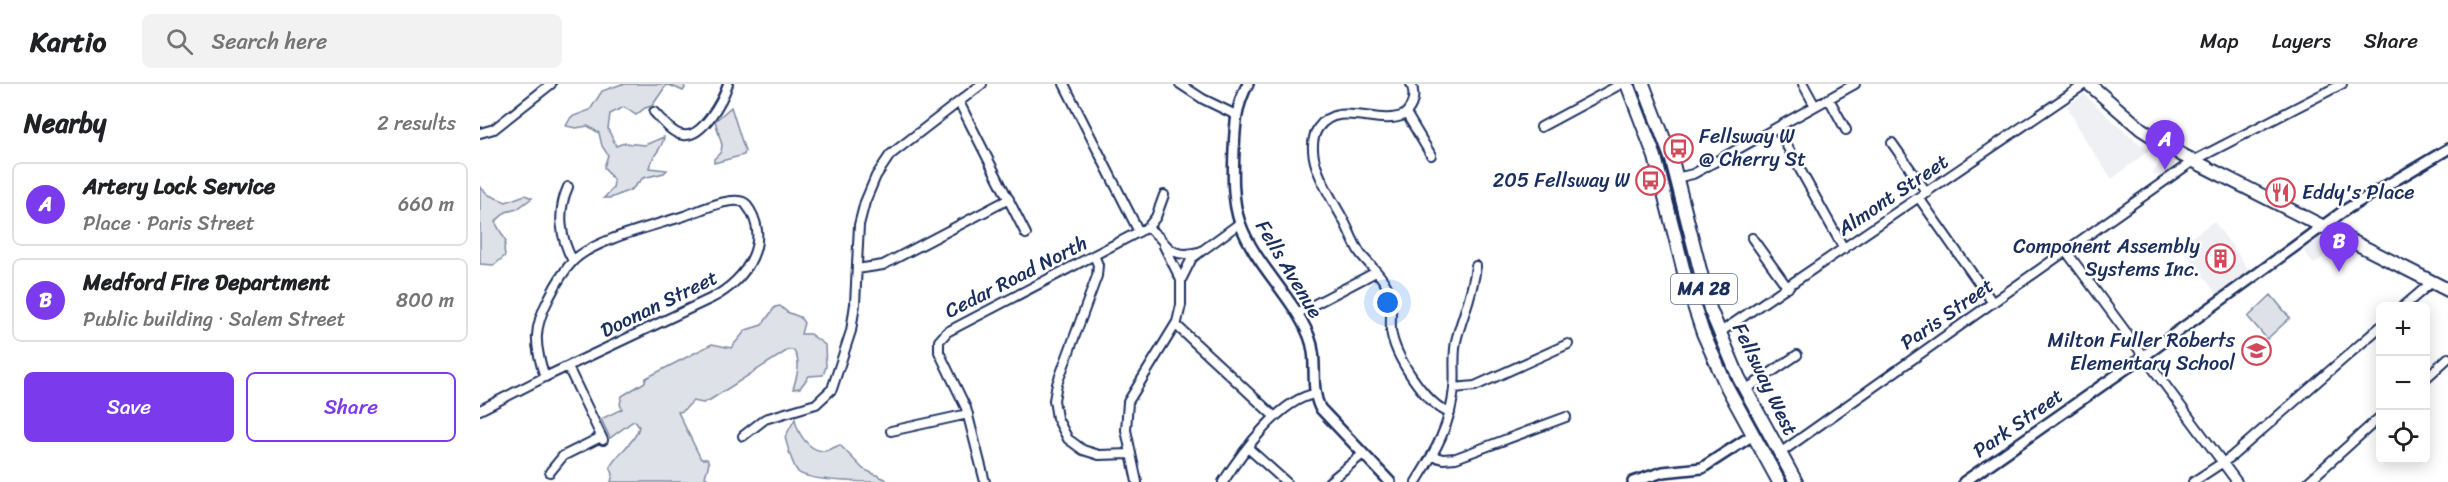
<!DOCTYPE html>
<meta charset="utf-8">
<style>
body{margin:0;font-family:Sriracha,sans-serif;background:#f2f2f2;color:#202124}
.controls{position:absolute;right:18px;bottom:18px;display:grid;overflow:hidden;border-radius:9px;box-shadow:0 3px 15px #0003}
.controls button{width:54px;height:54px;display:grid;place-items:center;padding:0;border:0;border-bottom:2px solid #e0e0e0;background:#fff;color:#202124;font:30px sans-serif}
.you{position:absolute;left:908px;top:219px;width:21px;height:21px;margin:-15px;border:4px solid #fff;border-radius:50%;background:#1a73e8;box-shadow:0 0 0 9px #1a73e833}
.badge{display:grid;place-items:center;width:39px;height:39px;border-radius:50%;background:#7c3aed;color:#fff;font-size:20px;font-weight:700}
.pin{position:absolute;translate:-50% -50px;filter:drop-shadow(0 2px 3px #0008)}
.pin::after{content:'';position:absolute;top:32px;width:21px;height:18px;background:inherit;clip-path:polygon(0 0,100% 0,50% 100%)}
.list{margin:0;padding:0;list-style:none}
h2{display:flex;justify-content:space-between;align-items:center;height:78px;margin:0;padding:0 24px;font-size:26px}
h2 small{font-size:20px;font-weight:400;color:#757577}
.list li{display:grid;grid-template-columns:39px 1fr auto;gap:18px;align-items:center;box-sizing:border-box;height:84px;margin:0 12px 12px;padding:0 12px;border:2px solid #e0e0e0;border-radius:9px}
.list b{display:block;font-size:22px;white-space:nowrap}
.list p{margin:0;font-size:20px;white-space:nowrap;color:#757577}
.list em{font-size:20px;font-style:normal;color:#757577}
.actions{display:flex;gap:12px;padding:18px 24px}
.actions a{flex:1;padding:14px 0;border:2px solid #7c3aed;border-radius:9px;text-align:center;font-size:21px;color:#7c3aed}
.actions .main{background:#7c3aed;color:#fff}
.icon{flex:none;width:33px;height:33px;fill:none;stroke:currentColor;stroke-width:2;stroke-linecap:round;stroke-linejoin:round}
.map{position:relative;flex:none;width:1968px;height:398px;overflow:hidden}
header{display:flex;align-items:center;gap:36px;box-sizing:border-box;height:84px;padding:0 30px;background:#fff;border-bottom:2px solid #e0e0e0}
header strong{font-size:28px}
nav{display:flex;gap:33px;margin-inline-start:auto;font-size:21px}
.search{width:420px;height:54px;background:#f2f2f2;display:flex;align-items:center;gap:15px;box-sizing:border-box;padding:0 21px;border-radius:9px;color:#757577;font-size:22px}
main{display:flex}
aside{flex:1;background:#fff}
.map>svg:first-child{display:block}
.built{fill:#eff0f4}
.green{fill:#dee1e7;stroke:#7c88a2;stroke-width:1.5}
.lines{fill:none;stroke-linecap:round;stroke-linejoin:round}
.minor-casing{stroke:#1b2f5e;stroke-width:12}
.tertiary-casing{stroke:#1b2f5e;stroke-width:14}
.primary-casing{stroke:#1b2f5e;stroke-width:16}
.minor{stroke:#fff;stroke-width:8}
.tertiary{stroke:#fff;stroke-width:9}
.primary{stroke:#fff;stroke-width:12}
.labels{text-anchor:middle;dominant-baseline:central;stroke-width:5;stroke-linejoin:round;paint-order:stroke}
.shield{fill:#fff;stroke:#5f6d8e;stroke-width:1.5}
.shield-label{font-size:18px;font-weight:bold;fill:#1b2f5e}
.poi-label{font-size:20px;fill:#1b2f5e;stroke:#fff;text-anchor:end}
.street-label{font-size:20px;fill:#1b2f5e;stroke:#fff}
</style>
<header>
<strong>Kartio</strong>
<div class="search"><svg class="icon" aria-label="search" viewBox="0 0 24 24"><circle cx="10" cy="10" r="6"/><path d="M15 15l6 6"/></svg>Search here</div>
<nav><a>Map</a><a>Layers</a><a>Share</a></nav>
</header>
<main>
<aside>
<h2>Nearby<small>2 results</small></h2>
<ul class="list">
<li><span class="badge">A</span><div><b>Artery Lock Service</b><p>Place · Paris Street</p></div><em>660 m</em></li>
<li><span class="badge">B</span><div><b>Medford Fire Department</b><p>Public building · Salem Street</p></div><em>800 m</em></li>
</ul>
<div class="actions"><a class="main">Save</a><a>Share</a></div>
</aside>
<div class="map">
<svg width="1968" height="398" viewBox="0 0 1968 398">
<rect width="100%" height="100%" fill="#fff"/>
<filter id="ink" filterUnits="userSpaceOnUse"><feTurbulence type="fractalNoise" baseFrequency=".0167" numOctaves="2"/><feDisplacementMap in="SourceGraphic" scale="12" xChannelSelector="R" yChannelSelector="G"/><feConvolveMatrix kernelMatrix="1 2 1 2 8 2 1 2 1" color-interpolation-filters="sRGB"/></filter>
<g filter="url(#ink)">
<path class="built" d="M1604,10L1649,52L1669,66L1632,95L1607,59L1587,22Z
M1683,73L1695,80L1694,83L1679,93L1673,89Z
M1734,137L1769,186L1737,210L1700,162Z
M1840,154L1857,162L1834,180L1823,166Z"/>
<path class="green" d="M142,0H204L205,4L203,7L187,0L172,22L165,24L156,31L144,23L130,30L128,45L136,62L144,59L165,61L184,53C183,65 171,72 169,84L187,86L184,89L163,94L152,105L131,114H124L133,104L134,97L124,83L128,71L122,62L119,49L108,42L96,44L86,42L91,33L110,26L122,7Z
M251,23L265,67L264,71L234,79V75L241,68L242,61L235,37Z
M0,103L9,111L26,118L45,111L52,114L37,125L26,128L15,138L26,157L24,164L25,172L14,181L0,180Z
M1791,211L1810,234L1787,255L1768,233Z
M300,222L307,228L320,233L324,239L321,250H330L345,261L346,283L343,291L329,292L320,304L313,305C317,292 322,277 313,266H308L230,316L223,319L213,317L203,327L198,328L221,375H227L229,379L225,393L233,398H131L133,390L130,383C138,368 155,359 159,343L155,337L152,338L130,354L121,335L142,325L140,320L142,312L165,298L166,294L232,260L251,264L266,246L282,241L295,223Z
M315,335C317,348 327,365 342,367C348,367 354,363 360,361L383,385L405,395L408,398C388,398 330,398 318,388C311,379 308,364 305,353Z"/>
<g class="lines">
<defs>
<path id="minor" d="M584,0L659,148
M700,0L723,15L756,31
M931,0C936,11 933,23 924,31C897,43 858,15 838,44C820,73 854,116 866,141C871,151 874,160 880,169C888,180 900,189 906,201C914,215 910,230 911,246C914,271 945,320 970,329
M1323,0L1335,22
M1349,15L1366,46
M479,18L546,150
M174,28C182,36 192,50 203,51C223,54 243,15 248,0
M926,29L951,71
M1061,43L1141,0
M1297,44L1364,165
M0,49L14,45L71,0
M1412,59L1447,109
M1196,94L1213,90L1375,0
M88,103C77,127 80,154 93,177
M1439,114L1513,219
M666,144C687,152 684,177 718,168
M1272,154L1308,204
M684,162L701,196
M1586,167L1757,398
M614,171L618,181L617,192L577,300L574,316L577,334L588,355L603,366L619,371L650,370
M377,185L403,181L529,115
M1924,222L1952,198
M818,229L896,188
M696,241L795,333
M1239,249L1605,0
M88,283L123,356
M1946,294L1968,274
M974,304L995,302L1088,260
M1265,306L1317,271
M0,326L65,293L232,214C267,196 294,155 265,119C252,111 219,127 204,132C174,142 116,155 94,176C83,187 76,200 69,214C53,244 54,261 65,293
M411,347L488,330
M263,352L285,335L336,320L352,305L371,247L375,220L379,141L385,118L396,92L410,71L502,0
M768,364L806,398
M1300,369L1713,77L1862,0
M952,372L963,375L976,374L1086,333
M70,388L83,372L121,353
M505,398L486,324L459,268V257L467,248L668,143L676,133L684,111
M657,398L646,346L648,318L697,238L701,221V196L712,174L760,139
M743,398C761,370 800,315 835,310
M849,398L883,370
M936,398C955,368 971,340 974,304C976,288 972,270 977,253C984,228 993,209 996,182
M1713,398L1751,373L1900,243
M1828,398L1900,333"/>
<path id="tertiary" d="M768,0C756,21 755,42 754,66C753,90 752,116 760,139C775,181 812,211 829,252C839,276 829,301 840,324L910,398
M1153,398L1183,388L1222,384L1273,351
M1484,398L1664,272L1865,126L1968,65"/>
<path id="primary" d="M1147,0L1175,73L1208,204L1223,249L1247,303L1299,398
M1163,0L1192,76L1230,225L1259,294L1316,398
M1609,0L1661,45L1702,71L1968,206"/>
</defs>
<use href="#minor" class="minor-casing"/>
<use href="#tertiary" class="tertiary-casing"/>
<use href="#primary" class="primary-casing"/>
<use href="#minor" class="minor"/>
<use href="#tertiary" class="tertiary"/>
<use href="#primary" class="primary"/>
</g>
</g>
<defs>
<symbol id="bus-ring" viewBox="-11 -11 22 22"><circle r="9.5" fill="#fff" stroke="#d1495b" stroke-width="1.5"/><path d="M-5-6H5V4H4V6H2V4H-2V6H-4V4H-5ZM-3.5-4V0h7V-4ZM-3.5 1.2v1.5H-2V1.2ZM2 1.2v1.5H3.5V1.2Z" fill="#d1495b"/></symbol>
<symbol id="restaurant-ring" viewBox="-11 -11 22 22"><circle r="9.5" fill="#fff" stroke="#d1495b" stroke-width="1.5"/><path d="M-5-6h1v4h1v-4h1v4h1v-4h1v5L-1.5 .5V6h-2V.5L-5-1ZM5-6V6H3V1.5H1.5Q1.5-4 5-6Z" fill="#d1495b"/></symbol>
<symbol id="building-ring" viewBox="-11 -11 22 22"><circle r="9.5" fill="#fff" stroke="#d1495b" stroke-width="1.5"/><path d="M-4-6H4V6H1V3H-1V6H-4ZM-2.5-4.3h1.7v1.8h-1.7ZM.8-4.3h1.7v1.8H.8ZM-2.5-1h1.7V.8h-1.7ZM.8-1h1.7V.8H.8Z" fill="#d1495b"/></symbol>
<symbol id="school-ring" viewBox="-11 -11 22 22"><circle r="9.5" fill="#fff" stroke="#d1495b" stroke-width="1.5"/><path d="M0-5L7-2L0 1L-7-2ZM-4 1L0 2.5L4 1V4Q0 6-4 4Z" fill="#d1495b"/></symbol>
</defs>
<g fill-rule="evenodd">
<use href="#bus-ring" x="1182" y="48" width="33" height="33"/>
<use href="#bus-ring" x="1154" y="80" width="33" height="33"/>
<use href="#restaurant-ring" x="1784" y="92" width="33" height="33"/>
<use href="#building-ring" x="1724" y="158" width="33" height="33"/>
<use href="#school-ring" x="1760" y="250" width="33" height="33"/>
</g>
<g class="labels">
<rect class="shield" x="1191" y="190" width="66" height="30" rx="4.5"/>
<g class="shield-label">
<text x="1224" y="205">MA 28</text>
</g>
<g class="poi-label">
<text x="1219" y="52" text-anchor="start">Fellsway W<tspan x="1219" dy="23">@ Cherry St</tspan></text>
<text x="1150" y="96">205 Fellsway W</text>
<text x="1822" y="108" text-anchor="start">Eddy's Place</text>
<text x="1720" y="162">Component Assembly<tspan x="1720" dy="23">Systems Inc.</tspan></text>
<text x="1755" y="256">Milton Fuller Roberts<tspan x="1755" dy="23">Elementary School</tspan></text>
</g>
<g class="street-label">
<text transform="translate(1413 111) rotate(-34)">Almont Street</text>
<text transform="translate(809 185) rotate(59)">Fells Avenue</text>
<text transform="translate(536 193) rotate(-27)">Cedar Road North</text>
<text transform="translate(179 220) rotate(-26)">Doonan Street</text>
<text transform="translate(1467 230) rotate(-35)">Paris Street</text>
<text transform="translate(1285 295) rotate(64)">Fellsway West</text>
<text transform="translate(1538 339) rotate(-35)">Park Street</text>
</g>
</g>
</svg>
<div class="controls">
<button>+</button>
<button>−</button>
<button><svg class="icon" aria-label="locate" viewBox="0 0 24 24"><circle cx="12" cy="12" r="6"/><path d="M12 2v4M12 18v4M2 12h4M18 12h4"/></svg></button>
</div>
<div class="you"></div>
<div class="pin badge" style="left:1685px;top:86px">A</div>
<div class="pin badge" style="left:1859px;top:188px">B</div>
</div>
</main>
